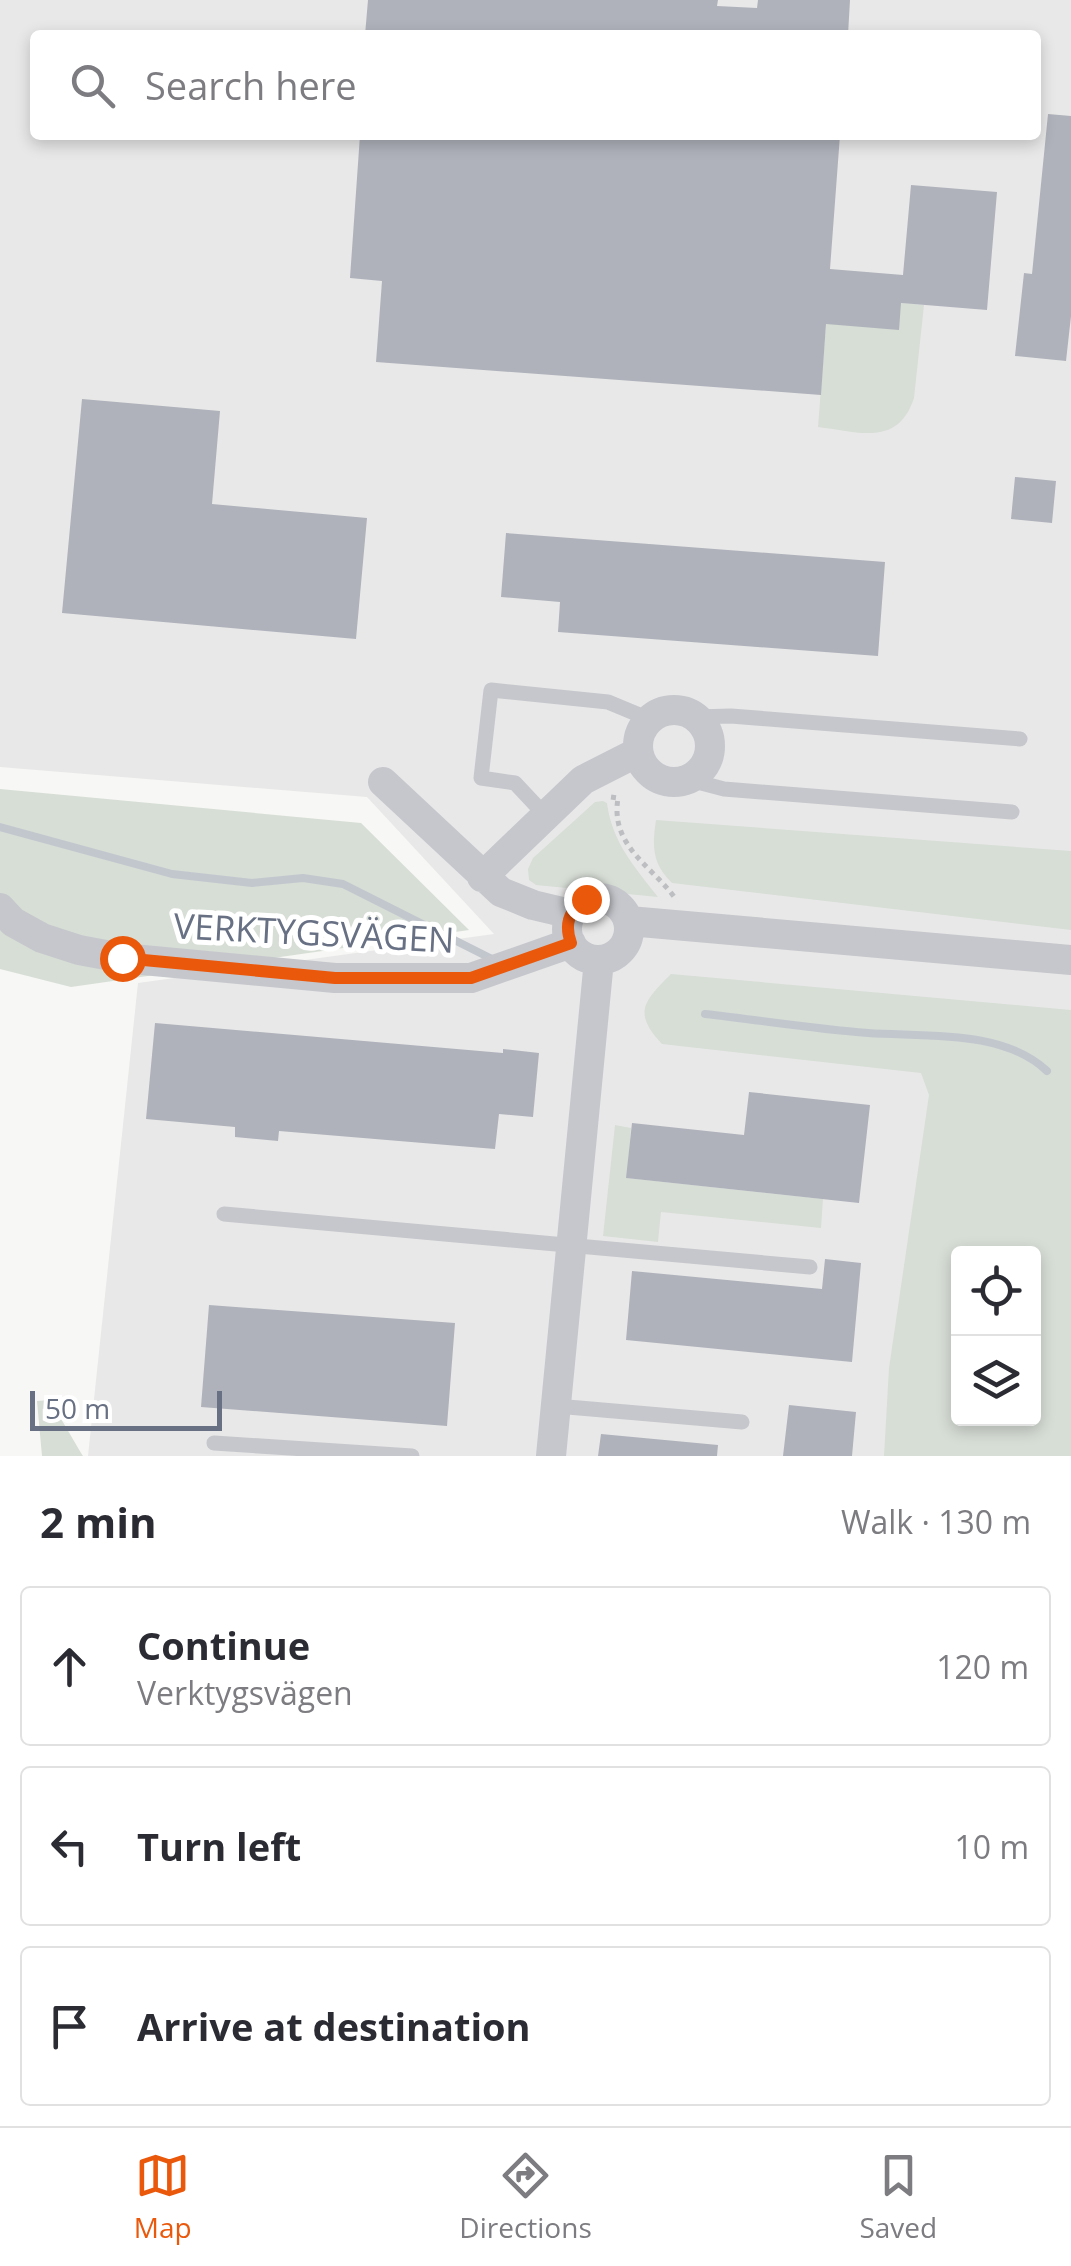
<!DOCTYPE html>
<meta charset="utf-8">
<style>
body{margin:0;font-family:"Open Sans",sans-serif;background:#f2f2f3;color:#2b2b33}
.controls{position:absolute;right:30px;bottom:30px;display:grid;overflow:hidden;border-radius:10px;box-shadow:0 5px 15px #0003}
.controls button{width:90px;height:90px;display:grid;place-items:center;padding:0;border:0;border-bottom:2px solid #e1e1e2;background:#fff;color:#2b2b33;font:50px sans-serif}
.scale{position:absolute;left:30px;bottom:25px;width:192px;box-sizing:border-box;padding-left:10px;border:5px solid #687084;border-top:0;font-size:28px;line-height:35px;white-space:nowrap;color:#687084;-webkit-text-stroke:8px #fff;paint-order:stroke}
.stop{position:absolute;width:30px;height:30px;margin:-22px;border:8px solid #ea580c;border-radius:50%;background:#fff}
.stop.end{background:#ea580c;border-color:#fff;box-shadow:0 2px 10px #0008}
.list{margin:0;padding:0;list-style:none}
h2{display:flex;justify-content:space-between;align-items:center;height:130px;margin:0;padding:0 40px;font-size:42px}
h2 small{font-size:32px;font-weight:400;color:#7c7c81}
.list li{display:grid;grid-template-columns:65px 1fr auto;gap:30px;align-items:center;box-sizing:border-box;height:160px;margin:0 20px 20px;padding:0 20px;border:2px solid #e1e1e2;border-radius:10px}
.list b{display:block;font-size:38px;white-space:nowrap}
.list p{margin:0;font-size:32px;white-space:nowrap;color:#7c7c81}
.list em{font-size:32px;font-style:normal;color:#7c7c81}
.icon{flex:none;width:55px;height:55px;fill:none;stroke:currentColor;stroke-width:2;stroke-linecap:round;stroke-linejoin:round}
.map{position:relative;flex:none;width:1071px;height:1456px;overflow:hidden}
.search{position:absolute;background:#fff;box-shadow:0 5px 15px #0003;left:30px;right:30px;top:30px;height:110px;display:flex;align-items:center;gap:25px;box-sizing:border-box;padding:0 35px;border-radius:10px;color:#7c7c81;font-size:38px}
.sheet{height:670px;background:#fff}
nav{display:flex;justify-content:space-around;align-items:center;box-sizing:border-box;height:140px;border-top:2px solid #e1e1e2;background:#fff;font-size:28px;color:#7c7c81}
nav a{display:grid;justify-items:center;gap:5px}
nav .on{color:#ea580c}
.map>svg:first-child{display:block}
.built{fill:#e8e8e8;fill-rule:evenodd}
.green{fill:#d7ded6;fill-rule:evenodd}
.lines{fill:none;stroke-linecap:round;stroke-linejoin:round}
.stream{stroke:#c2c7ce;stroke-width:8}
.building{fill:#afb2bb}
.path{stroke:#bdbec1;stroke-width:5;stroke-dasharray:5 5;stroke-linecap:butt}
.service{stroke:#c6c7cc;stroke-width:15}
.minor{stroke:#c6c7cc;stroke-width:30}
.route{stroke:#ea580c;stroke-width:12}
.labels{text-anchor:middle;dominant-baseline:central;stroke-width:10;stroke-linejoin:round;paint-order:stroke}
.street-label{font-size:35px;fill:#687084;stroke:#fff}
</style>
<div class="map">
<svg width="1071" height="1456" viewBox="0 0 1071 1456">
<rect width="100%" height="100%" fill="#f7f7f5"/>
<path class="built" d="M0,0H1071V1213L1046,1456H88L138,983L494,934L367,797L0,767ZM35,35H1036V135H35ZM958,1254H1034V1418H958Z"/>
<path class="green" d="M901,303L924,305L914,398C898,447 859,432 818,427L826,324Z
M0,789L361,823L469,930L71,987L0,969Z
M603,801L607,803C612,842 634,866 658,897L536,885L529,880L528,869L533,858L595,802Z
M656,820L1071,851V930L672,883C652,864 652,846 656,820Z
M671,974L1071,1010V1456H884L889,1368L929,1095L921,1073L662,1044C633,1013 643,1002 671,974ZM958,1254H1034V1418H958Z
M615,1125L631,1128L627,1178L823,1199L821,1228L661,1212L658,1242L603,1236Z
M50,1400L81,1453L83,1456H42L37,1401Z"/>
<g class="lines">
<path class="stream" d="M0,827L172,874L252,883L303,878L343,884L494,960
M705,1014C759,1020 814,1029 868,1033C924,1037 1003,1029 1047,1071"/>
</g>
<path class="building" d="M368,0H718L717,6L757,8L758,0H850L848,35H365Z
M1048,114L1071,116V316L1066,361L1015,356L1024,273L1032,274Z
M360,135H840L830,269L903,275L911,185L997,192L987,310L901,303L899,330L826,324L821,395L376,362L382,281L350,278Z
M82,399L220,411L212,504L367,518L356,639L62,613Z
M1015,477L1056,481L1052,523L1011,519Z
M506,533L885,562L878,656L558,632L560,602L501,597Z
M155,1023L503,1053V1049L539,1053L533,1117L499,1114L495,1149L279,1131L278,1141L235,1137V1127L146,1119Z
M749,1092L870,1105L859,1203L626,1178L632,1123L744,1135Z
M825,1259L861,1263L852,1362L626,1340L632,1271L822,1289Z
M209,1305L455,1323L447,1426L201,1407Z
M789,1405L856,1412L852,1456H783Z
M601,1434L718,1445L717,1456H598Z"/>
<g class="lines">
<path class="path" d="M611,797L618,798C610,846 651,865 675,898"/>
<path class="service" d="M695,717L731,716L1020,739
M686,779L724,789L1012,812
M545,815L515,783L481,778L491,690L608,702L649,719
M224,1214L810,1267
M556,1406L742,1422
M214,1443L412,1456"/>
<path class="minor" d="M638 746a36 36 0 1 1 72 0a36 36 0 1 1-72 0Z
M383,782L501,892L533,905L571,914
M482,877L583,780L638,752
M567 929a31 31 0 1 1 62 0a31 31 0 1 1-62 0Z
M0,908L13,922L42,938L79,950L122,958L335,978H471L571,943
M629,921L1071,960
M551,1456L599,960"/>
</g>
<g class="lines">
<path class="route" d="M122,958L335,978H471L571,943C564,924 569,910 586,899"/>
</g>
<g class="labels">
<g class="street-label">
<text transform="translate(314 932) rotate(3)">VERKTYGSVÄGEN</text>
</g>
</g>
</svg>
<div class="controls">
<button><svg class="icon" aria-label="locate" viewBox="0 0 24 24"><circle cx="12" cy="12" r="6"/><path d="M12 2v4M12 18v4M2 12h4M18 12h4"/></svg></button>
<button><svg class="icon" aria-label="layers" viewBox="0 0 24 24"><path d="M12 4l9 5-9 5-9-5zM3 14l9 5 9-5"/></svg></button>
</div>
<div class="scale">50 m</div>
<div class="stop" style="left:122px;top:958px"></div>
<div class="stop end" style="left:586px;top:899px"></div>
<div class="search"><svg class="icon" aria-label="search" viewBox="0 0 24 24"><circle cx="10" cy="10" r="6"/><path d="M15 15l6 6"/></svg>Search here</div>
</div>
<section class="sheet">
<h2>2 min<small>Walk · 130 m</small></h2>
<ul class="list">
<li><svg class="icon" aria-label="ahead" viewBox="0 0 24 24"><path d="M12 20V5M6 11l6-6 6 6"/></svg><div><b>Continue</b><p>Verktygsvägen</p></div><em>120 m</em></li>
<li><svg class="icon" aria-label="left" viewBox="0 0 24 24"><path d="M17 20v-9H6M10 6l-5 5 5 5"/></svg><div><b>Turn left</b></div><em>10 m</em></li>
<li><svg class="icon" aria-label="arrive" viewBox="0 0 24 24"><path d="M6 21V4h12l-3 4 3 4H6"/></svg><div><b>Arrive at destination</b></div></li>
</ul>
</section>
<nav>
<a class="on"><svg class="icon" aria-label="map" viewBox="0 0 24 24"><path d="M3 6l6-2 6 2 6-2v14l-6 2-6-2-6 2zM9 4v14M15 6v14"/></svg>Map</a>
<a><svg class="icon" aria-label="directions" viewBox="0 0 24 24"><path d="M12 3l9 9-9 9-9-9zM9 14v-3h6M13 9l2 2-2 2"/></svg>Directions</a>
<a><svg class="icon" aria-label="saved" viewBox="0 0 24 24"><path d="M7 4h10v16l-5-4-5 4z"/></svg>Saved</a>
</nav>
